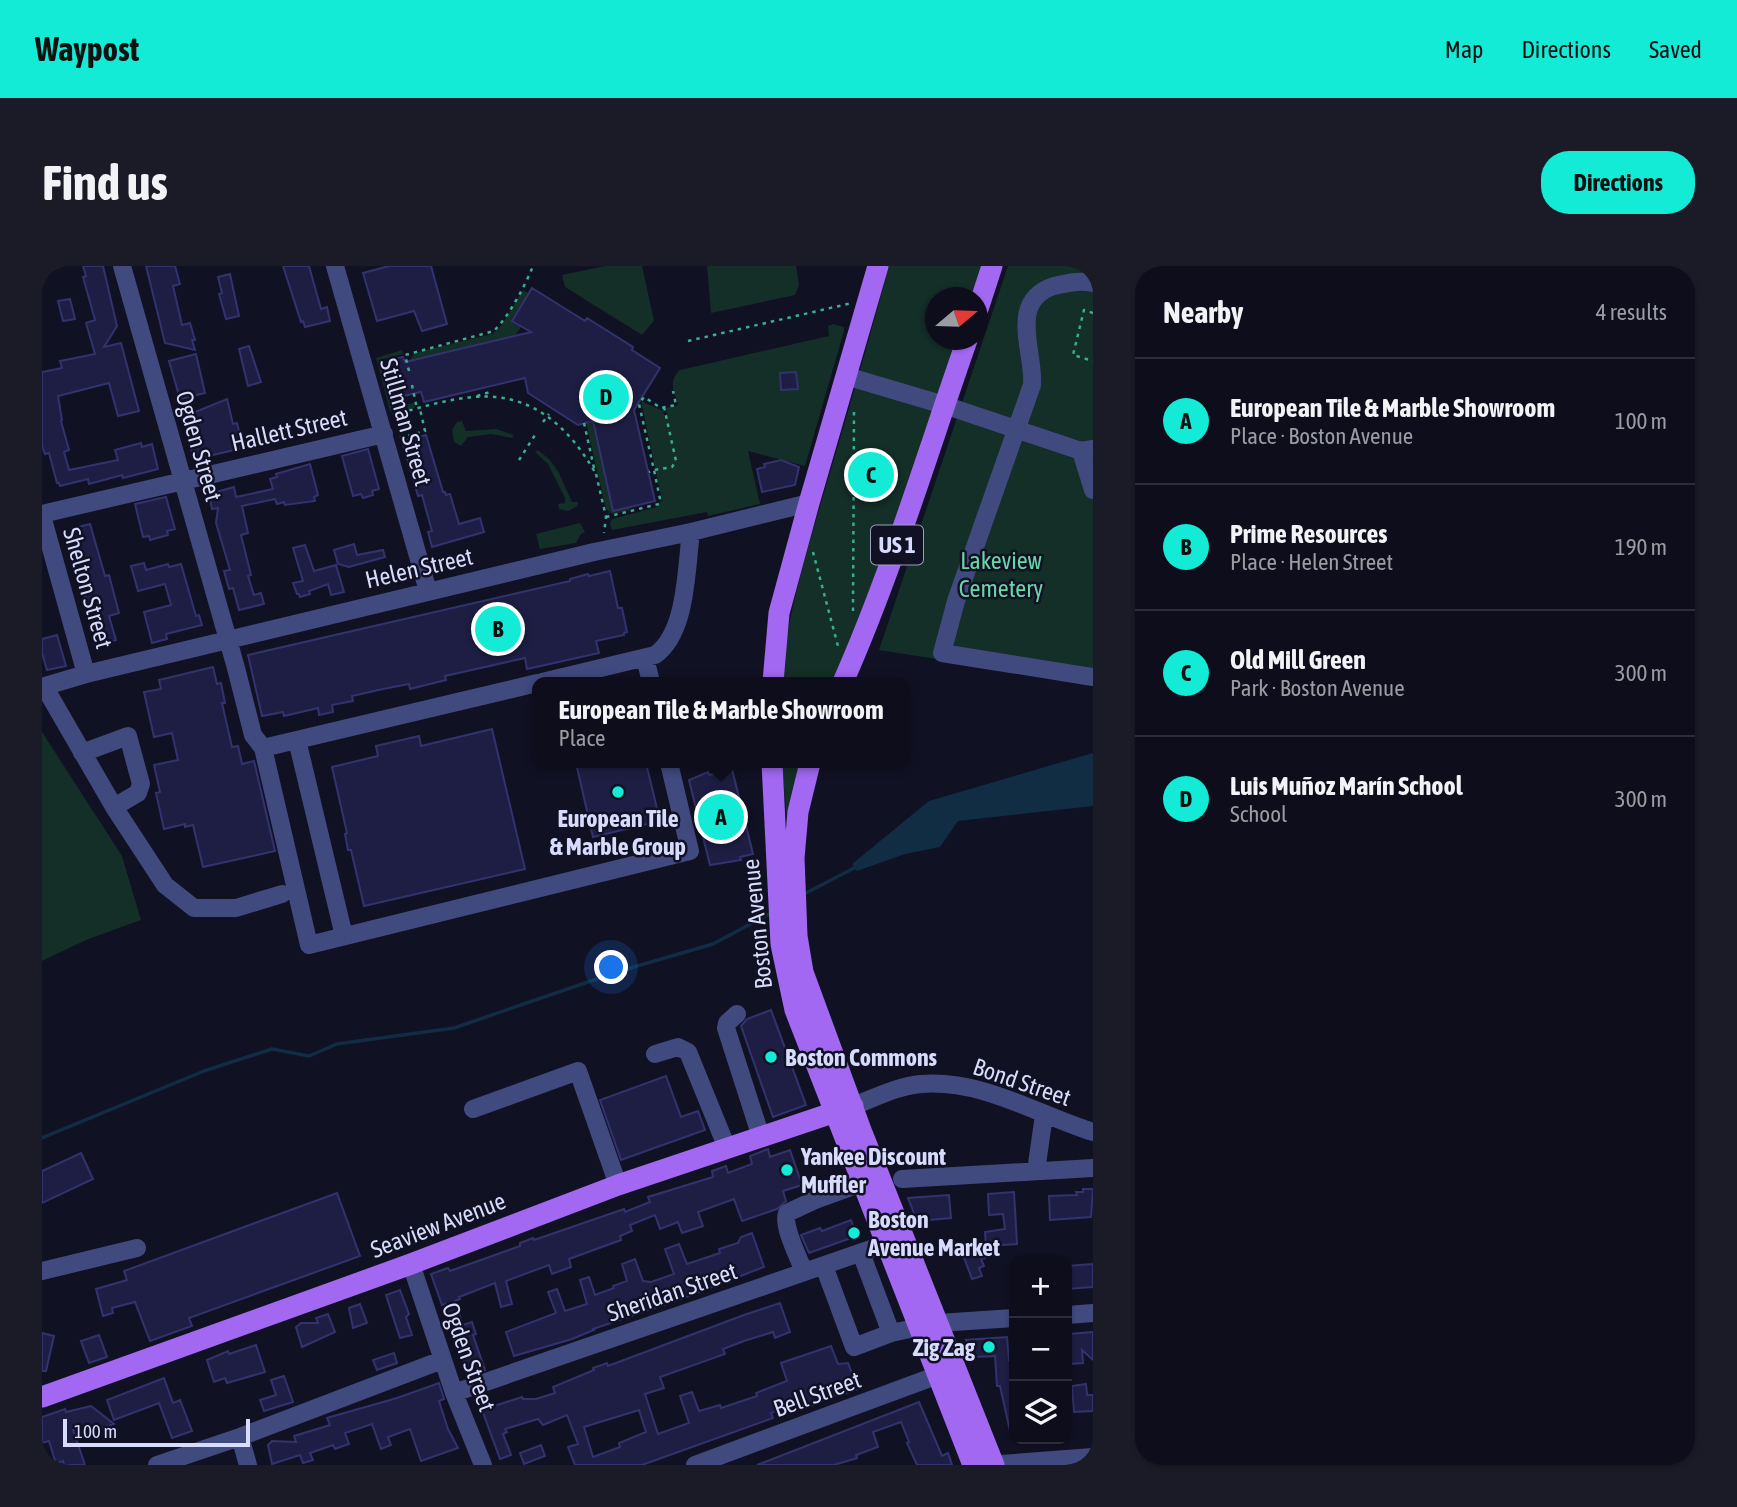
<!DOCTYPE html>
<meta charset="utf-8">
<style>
body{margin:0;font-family:"Asap Condensed",sans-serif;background:#1b1b28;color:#f1f3f6}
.controls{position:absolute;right:21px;bottom:21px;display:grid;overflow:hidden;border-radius:14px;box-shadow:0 2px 5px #0004}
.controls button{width:63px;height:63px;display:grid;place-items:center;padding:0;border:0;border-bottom:2px solid #2d2d3a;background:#0d0d1b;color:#f1f3f6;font:35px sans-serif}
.compass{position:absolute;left:883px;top:21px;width:63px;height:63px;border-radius:50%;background:#0d0d1b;box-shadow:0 2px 5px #0004;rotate:71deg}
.scale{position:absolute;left:21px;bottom:18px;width:187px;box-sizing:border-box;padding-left:7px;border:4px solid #d7dbfc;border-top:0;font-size:19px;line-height:24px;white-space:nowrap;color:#d7dbfc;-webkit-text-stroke:5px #111124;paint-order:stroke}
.you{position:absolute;left:570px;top:702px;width:24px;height:24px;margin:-18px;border:5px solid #fff;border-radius:50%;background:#1a73e8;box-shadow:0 0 0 10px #1a73e833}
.badge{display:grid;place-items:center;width:46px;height:46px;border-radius:50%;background:#14ebd6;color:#111;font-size:23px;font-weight:700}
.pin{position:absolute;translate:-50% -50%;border:4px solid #fff;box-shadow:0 2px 7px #0006}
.popup{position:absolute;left:490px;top:411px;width:378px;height:91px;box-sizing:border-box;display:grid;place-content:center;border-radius:14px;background:#0d0d1b;filter:drop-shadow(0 2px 5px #0005);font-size:23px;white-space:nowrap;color:#9a9ca3}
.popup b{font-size:26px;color:#f1f3f6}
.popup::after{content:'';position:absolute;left:50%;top:100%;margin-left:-14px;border:14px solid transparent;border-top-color:#0d0d1b}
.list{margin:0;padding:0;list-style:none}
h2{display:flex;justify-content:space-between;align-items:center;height:91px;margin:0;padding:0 28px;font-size:30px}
h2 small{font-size:23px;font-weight:400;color:#9a9ca3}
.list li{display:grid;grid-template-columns:46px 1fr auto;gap:21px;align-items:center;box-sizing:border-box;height:126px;padding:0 28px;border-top:2px solid #2d2d3a}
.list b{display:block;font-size:26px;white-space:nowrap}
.list p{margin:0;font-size:23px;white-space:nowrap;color:#9a9ca3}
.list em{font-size:23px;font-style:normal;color:#9a9ca3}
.icon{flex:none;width:38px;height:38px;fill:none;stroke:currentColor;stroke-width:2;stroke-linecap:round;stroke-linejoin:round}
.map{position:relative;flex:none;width:1051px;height:1199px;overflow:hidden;border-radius:28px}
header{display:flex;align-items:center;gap:42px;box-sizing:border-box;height:98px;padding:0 35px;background:#14ebd6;color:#111}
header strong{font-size:33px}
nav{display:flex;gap:38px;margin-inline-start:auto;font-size:24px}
.intro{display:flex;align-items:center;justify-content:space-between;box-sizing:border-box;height:168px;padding:0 42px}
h1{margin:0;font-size:49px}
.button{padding:18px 32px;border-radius:28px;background:#14ebd6;color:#111;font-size:24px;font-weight:700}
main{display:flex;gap:42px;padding:0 42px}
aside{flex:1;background:#0d0d1b;border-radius:28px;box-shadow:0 2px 5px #0004}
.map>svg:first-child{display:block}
.green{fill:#142e28}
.water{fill:#102d44}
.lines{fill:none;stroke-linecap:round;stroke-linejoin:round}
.stream{stroke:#102d44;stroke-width:3.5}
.building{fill:#1e1e44;stroke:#32336e;stroke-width:2;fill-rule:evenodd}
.path{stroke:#3aae8f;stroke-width:2.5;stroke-dasharray:3.5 5;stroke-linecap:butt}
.minor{stroke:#404a7f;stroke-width:18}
.major{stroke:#a368f2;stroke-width:21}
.poi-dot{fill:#14ebd6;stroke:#111124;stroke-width:2.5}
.labels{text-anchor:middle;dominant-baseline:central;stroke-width:5;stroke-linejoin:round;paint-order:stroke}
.shield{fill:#111124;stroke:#9c9ebb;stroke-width:2}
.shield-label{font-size:23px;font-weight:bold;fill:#d7dbfc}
.street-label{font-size:24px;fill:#d7dbfc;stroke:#111124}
.park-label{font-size:24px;fill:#69d6a5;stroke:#111124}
.poi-label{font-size:24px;font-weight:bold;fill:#d7dbfc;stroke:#111124;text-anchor:start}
</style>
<header>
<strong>Waypost</strong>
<nav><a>Map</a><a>Directions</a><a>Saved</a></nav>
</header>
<div class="intro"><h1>Find us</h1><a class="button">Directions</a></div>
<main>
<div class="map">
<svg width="1051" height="1199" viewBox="0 0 1051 1199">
<rect width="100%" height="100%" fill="#111124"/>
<path class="green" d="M563,0H600L612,55L600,69L523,21L520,9Z
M665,0H754L757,19L753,29L669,47Z
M847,0H942L932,31L894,32V74H917L823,347L789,416H739C745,345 767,278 787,210C808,140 828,70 847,0Z
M966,0H1051V418L837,384Z
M481,24L486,27L469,54L479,61L473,70L372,93L375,110L367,97L372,87L450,68L457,63Z
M791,58L802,61V65L763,200L706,185L718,238L666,250L665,246L570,264L568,257L570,253L615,241L620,234L599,135L621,145L623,152L625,151L624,142L636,139C633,125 625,116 638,104L787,70L786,60Z
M360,84L361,88L341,93L353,140L372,137L373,140L372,142L353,147L348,145L334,92Z
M420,155L424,165L454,163L472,169L470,172L449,168L426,171L419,180L412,176L410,164L415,156Z
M550,156L571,244L587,241L588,244L570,248L564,243L544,157Z
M496,184L507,193L516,205L530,236H536L535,240L526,245L517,243L516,238L523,237V232L506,198L493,186Z
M538,257L543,266L539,268L534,277L498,283L494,268Z
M0,466L80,590L99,654L44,674L0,695Z
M740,497H760L745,558Z"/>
<path class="water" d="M1051,487V540L916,555L898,581L863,588L815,605L810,598L887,535Z"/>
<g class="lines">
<path class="stream" d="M762,628L814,601
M0,872L162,805L230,783L267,790L295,778L412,762L578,705L671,678L731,646"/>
</g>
<path class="building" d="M41,0H61L75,60L62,81L79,77L97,145L76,150L67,117L16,130L20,154L19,155L27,184L22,186L27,204L76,194L73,184L99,177L100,181L110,178L116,203L81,212L80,209L47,218L46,213L18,220L17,217H15L7,187L3,188L0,180V106L20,102L18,95L53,88L44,57L53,54L41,11L44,10Z
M104,0H133L138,18L131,20L140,59L148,57L153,74H150L153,84L123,77Z
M241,0H267L279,43L285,41L288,55L263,61L261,55L259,56Z
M347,0H389L405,58L380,65L372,45L335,55L321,7Z
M188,8L197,50L184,53L177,28L180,27L176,11Z
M490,22L543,55L545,52L591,81L590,84L618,102L592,144L613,235L571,245L551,155L536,159L486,127L483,112L382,136L379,126L357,131L348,94L361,91L363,96L489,66L470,55Z
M28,33L33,53L21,55L16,35Z
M207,80L219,116L206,120L197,83Z
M154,88L163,127L138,133L127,95Z
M754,106L756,123L739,124L738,107Z
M185,133L191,158L195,157L201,182L154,193L151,191L146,170L148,169L143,150Z
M384,169L401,226H403L404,229L408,228L417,258L438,252L442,266L390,281L386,266L390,265L380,229L376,230L360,175Z
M326,183L337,223L330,225L331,229L321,232L319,228L311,230L300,190Z
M739,194L757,201L753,219L720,226L715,203L723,201L722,198Z
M268,198L276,229L272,231L273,235L243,239L242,236L235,238L233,233L200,240L206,267L199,269L209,309L206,310L212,329L219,327L222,338L197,344L191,322L187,323L182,305L188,304L174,257L176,242L170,243L167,228L192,221L194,231L231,223L228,213L235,211L234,208Z
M124,231L133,263L125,265L126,269L108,274L107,270L101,271L93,238Z
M48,258L63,310L67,309L77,347L67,350L74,374L59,378L58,376H56L33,296L37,295L29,263Z
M312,278L315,289L341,284L343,291L307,301L296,298L292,284Z
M263,279L272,305L294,299L302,326L289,329L286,318L267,325L268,328L258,331L257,328H255L251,317L261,315L251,282Z
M102,297L104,304L126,298L127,301L139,298L154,350L157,349L160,359L124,368L125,373L110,377L102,346L129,339L123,318L96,325L89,300Z
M568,305L576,342H580L585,366L582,367V369L554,375L557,387L485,403L483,392L403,410L404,414L368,423L367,418L341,423L310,430L311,435L290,439L291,446L277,449L276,442L242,450L241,446L220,450L206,389L528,315V313L546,308L547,310Z
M15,369L24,400L5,404L0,387V373Z
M171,401L175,418L179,417L183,437H180L190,481L196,480L200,498L212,495L233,585L161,601L151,559L143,561V558L122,563L114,527L118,526L112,499L136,494L130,467L112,471L102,426L119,423L117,414Z
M450,463L483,603L322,640L309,584H306L303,568L305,567L290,501L336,490L334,480L377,470L379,480Z
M534,497H604L618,555L551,571Z
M690,503L711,588L698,591L699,594L668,599L647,514L666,506L667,509Z
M729,744L764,839L731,851L699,760L705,753Z
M624,810L639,851L656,845L663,864L579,894L558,834Z
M726,883L728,891L748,884L760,919L741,925L744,935L735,943L700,955L692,933L656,946L661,960L640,967L636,956L618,963L613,949L588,959L590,965L578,970L579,974L527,993L529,1001L510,1008L507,999L464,1015L470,1038L459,1041L453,1017L417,1031L418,1033L413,1035L421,1059L430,1056L434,1068L431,1069L443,1104L427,1110L409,1063L410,1062L403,1038L400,1039L389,1008L406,1002L408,1005L478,980V977L491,972L492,974L582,943L583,946L608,936L606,931L671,911L670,905L684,900L686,907L710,898L708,890Z
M39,887L51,913L0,937V905Z
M1041,923H1051L1049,951L1008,954L1007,930L1035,929L1034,926H1041Z
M972,926L975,978L944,980L943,966L963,963L961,948L947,949L946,928Z
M295,927L318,990L147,1052L150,1060L108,1075L93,1036L70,1042L71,1047L61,1050L54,1023L85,1014L82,1005Z
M907,929L909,952L875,955L866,932Z
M809,954L815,970L767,987L759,969L778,962L780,965Z
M710,967L722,1001L639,1033L551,1063L552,1064L530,1073L472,1090L464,1066L514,1047L506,1026L515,1023L523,1045L545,1038L538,1014L547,1011L553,1029L572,1022L571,1020L585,1015L580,998L593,993L601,1015L609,1016L632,1008L623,983L637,978L645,998L678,987L677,983L696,977L699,971Z
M940,982L943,992L939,993L942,1000L937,1002L940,1010L930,1013L921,989Z
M1051,998V1021L1025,1023V1000Z
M358,1024L367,1048L364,1051L370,1069L358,1072L344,1029Z
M738,1037L748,1066L733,1072L731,1066L702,1075L681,1083L683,1088L618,1111L622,1122L603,1128L616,1168L647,1157L638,1130L650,1126L657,1145L678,1139L679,1142L715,1130L714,1127L745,1115L739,1097L789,1080L796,1098L806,1097L816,1123L802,1128L801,1126L759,1144L757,1137L729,1147L731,1152L600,1199H533L526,1181L536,1178L525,1149L501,1159L496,1153L463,1163L465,1166L461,1168L469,1189L458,1193L440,1144L480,1131L481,1133H494L513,1127L511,1121L552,1104L551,1102L565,1097L566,1100L702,1049ZM597,1144L604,1166L577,1177L578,1181L551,1191L542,1161Z
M318,1038L325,1057L311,1062L307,1042Z
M286,1048L293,1066L260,1081L254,1061L259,1057H276L274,1052Z
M1051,1066V1094L1040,1084L1041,1097L1027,1098L1025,1095L1027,1068Z
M0,1067L12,1070L4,1105H0Z
M57,1069L65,1091L47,1097L39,1075Z
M965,1071L967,1094H972V1165H968L958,1120H955L953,1090L932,1091L924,1074Z
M214,1079L223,1106L185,1117L183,1112L172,1116L165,1094L186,1085L187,1088Z
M352,1087L355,1097L335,1104L331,1094Z
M242,1110L251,1136L222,1145L218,1134L234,1129L229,1114Z
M122,1112L131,1137L138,1134L150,1165L130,1172L117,1137L72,1154L65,1134Z
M397,1117L402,1133L397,1135L406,1163L416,1182L379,1195L368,1163L346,1171L349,1179L339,1183L330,1158L303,1167L307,1178L293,1183L291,1179L268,1187L271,1194L261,1197L258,1189L230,1198L226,1179L230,1175L254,1176L252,1170L288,1159L285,1152L355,1132Z
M1044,1118L1045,1129H1051V1145L1032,1146L1030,1120Z
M877,1136L900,1190L906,1187L910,1199H875L865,1177L867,1176L859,1156L831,1166L836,1181L814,1189L815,1192L792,1199H715Z
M49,1140L72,1158L53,1165L51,1159L31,1164L43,1199H22L21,1195L14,1198L7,1175L0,1177V1151L23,1143L24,1146Z
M499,1179L503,1190L482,1198L478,1187Z"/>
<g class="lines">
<path class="path" d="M1051,47L1042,44L1031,89L1051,95
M646,75L810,37
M367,105L363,89L452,65C467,50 483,20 491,0
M370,119L375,143
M435,130L448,126
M622,141L634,195L630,201L612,204L597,138L602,131L619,142L634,139L631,125
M351,149C377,142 405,133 432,131C490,126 527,161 554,208
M501,156L507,148
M542,157L552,202
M358,172L383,165L378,143
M477,194L493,169
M554,208L564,251L562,267
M564,251L617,238L618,233L612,204L607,206
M771,286L797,384
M811,345L812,145"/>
<path class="minor" d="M80,0L194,402L211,469L221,482L267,679L648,585L627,497
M293,0L386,325
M1051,17C1038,14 1025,17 1012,20C965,35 993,87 990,119L914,335L900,387L1051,411
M804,110L902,139L1039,185L1051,183
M1039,185L1051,224
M0,248L342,168
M0,250L44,408
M603,392L609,416
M500,416L613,389C645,367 644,303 649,266
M2,420L72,541L123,619L152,642H194L240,628
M0,421L44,408L552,286L649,266L767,237
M255,474L302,670
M221,482L495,417
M40,487L86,470L99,518L96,527L72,541
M695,748L685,757L684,762L719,871
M613,788L636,781L646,786L685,882
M811,840C833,832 855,820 879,818C940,813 994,848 1051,866
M431,843L536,805L576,919
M994,905L1002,849
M860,913L1051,902
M369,998L412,1127L441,1199
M782,1000L812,1081L849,1067L819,987
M0,1005L95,982
M762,1006C757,992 740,960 745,947L773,934L820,917
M1025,1049L1051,1047
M849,1067L896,1057L972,1052
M412,1127L855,974
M198,1171L206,1199
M115,1199L198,1171L400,1094
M653,1199L907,1105
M946,1199L1051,1191"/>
<path class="major" d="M936,43L950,0
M731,416L737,347L767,237L836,0
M801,416C850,305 885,188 925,74
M730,497L739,678L753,744L931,1199
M768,497L756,546L752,592L755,670L761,706L819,864L952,1199
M0,1131L369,998L576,919L811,840"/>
</g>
<g class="poi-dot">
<circle cx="576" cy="526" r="7"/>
<circle cx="729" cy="791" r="7"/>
<circle cx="745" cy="904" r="7"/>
<circle cx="812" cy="967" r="7"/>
<circle cx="947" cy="1081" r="7"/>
</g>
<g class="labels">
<rect class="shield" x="829" y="259.5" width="52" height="39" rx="5"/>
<g class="shield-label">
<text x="855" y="279">US 1</text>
</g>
<g class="street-label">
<text transform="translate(364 156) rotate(74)">Stillman Street</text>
<text transform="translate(247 164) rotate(-13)">Hallett Street</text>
<text transform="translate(157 180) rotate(74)">Ogden Street</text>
<text transform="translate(377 302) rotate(-13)">Helen Street</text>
<text transform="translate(46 322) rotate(74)">Shelton Street</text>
<text transform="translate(715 658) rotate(-96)">Boston Avenue</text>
<text transform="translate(980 816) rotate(19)">Bond Street</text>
<text transform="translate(396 959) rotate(-21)">Seaview Avenue</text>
<text transform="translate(630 1026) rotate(-19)">Sheridan Street</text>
<text transform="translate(427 1091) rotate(70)">Ogden Street</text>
<text transform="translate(775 1128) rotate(-20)">Bell Street</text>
</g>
<g class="park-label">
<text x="959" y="294">Lakeview<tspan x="959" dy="28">Cemetery</tspan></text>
</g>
<g class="poi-label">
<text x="576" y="552" text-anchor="middle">European Tile<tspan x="576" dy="28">&amp; Marble Group</tspan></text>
<text x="743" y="791">Boston Commons</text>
<text x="759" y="890">Yankee Discount<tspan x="759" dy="28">Muffler</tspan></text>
<text x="826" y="953">Boston<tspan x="826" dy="28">Avenue Market</tspan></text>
<text x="933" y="1081" text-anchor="end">Zig Zag</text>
</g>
</g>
</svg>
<div class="controls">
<button>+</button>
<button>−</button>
<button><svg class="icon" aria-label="layers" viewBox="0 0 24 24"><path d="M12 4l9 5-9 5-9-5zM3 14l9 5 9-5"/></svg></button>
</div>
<svg class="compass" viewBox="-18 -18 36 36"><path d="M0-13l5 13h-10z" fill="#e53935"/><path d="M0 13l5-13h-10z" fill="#9a9ca3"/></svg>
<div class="scale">100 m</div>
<div class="you"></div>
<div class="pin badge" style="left:679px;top:551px">A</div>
<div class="popup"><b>European Tile &amp; Marble Showroom</b>Place</div>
<div class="pin badge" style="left:456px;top:363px">B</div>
<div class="pin badge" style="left:829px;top:209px">C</div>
<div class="pin badge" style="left:564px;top:131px">D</div>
</div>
<aside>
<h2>Nearby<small>4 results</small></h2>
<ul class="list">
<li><span class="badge">A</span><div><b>European Tile &amp; Marble Showroom</b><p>Place · Boston Avenue</p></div><em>100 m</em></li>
<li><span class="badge">B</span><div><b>Prime Resources</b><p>Place · Helen Street</p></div><em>190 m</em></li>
<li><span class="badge">C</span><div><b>Old Mill Green</b><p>Park · Boston Avenue</p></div><em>300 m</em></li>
<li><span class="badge">D</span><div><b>Luis Muñoz Marín School</b><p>School</p></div><em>300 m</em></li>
</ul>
</aside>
</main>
